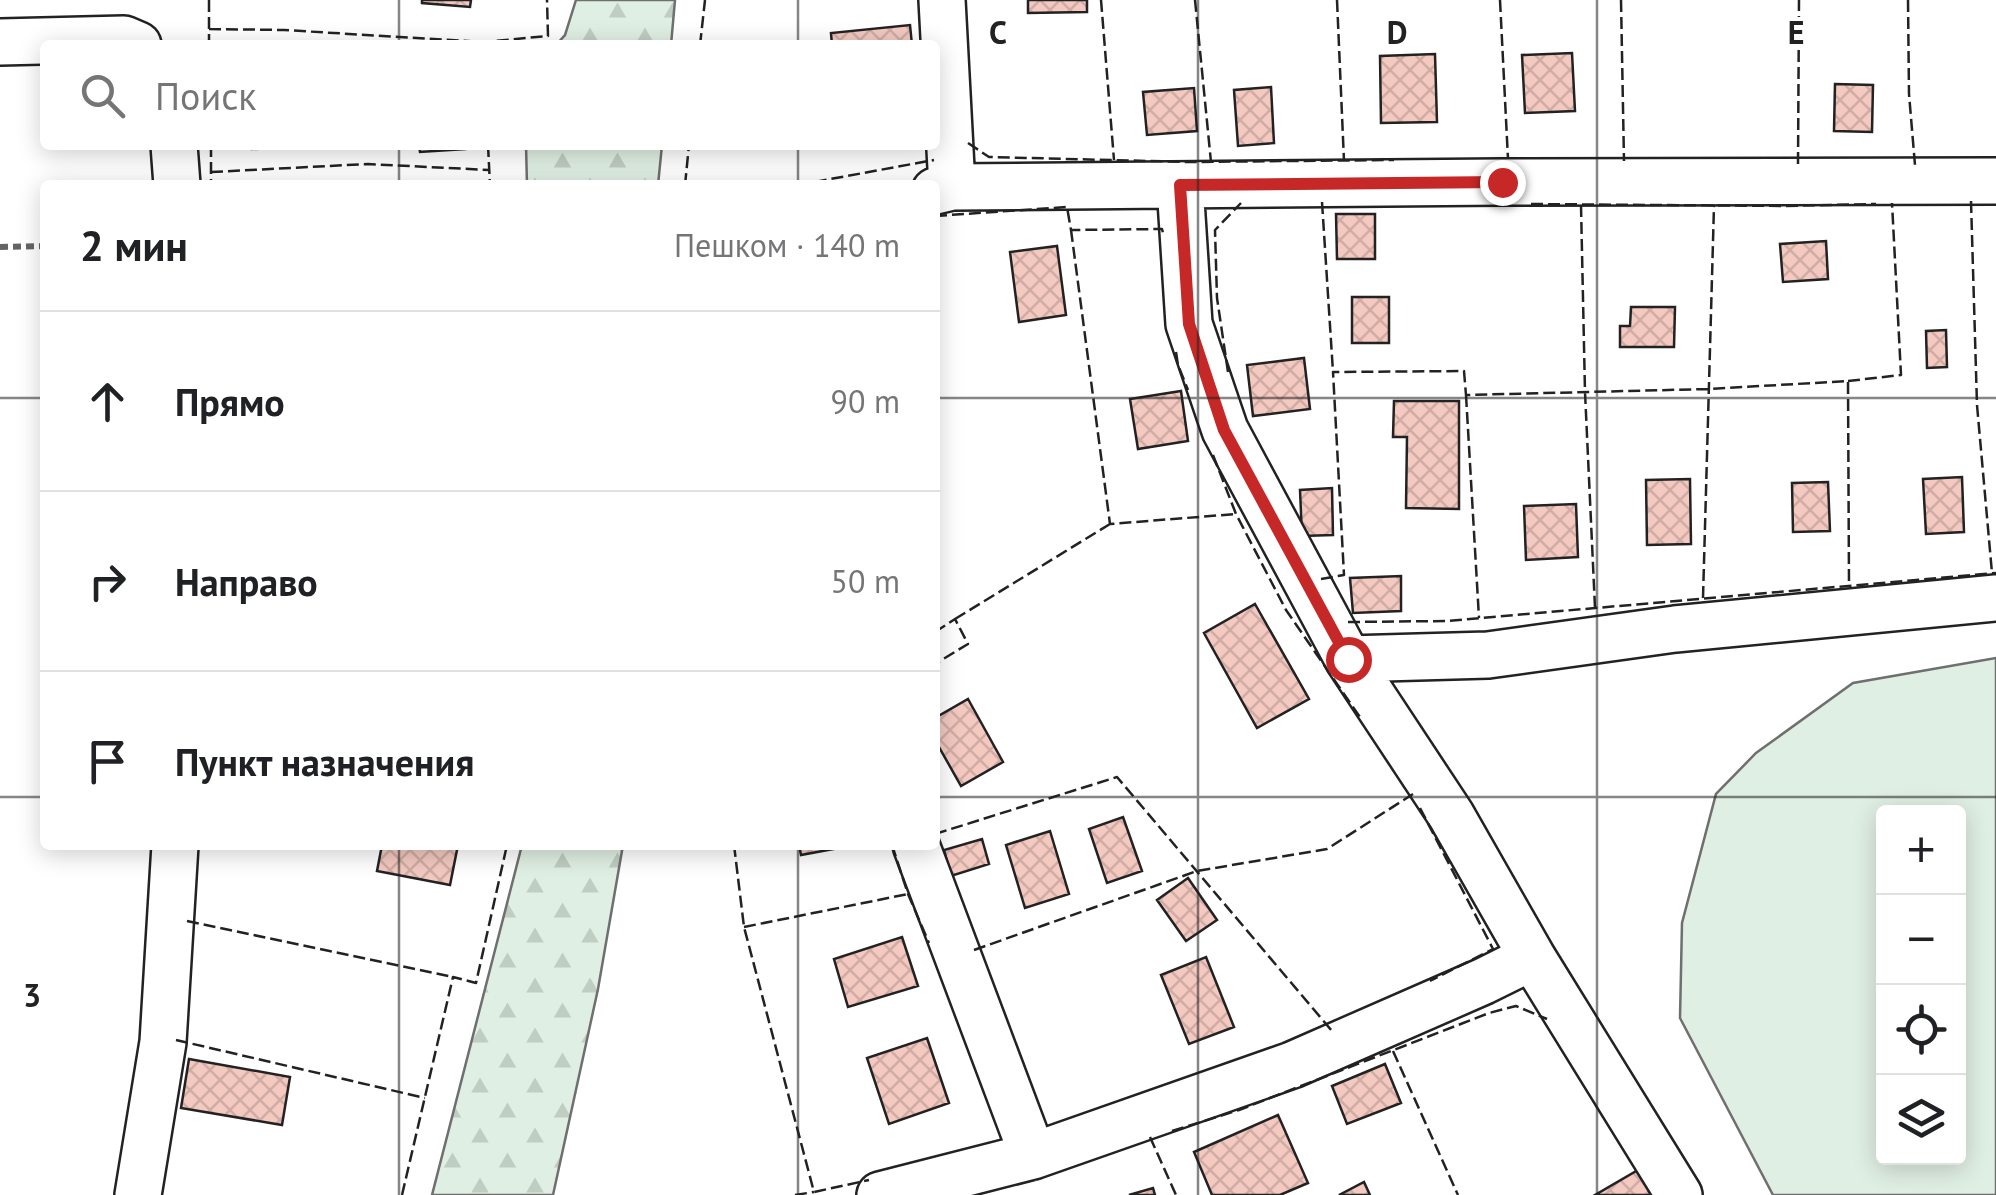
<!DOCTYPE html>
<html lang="ru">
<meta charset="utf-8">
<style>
body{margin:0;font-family:"PT Sans",sans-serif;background:#f6f6f6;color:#202124}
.controls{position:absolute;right:30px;bottom:30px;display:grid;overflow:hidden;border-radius:10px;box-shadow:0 5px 25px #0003}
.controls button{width:90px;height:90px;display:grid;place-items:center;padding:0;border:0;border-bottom:2px solid #e0e0e0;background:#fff;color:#202124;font:50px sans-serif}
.stop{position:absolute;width:30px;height:30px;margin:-22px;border:8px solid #c62828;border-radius:50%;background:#fff}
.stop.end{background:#c62828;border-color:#fff;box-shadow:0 2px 10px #0008}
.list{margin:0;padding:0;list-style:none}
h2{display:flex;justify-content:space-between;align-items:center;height:130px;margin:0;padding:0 40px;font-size:42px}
h2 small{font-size:32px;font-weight:400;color:#757577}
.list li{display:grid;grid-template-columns:65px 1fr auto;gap:30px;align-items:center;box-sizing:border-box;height:180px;padding:0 40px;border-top:2px solid #e0e0e0}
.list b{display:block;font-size:38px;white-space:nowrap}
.list em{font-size:32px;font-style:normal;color:#757577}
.icon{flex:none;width:55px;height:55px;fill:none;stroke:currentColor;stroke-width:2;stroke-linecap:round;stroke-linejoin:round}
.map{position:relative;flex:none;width:1996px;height:1195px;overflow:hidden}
.search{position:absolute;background:#fff;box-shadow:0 5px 25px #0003;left:40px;top:40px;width:900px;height:110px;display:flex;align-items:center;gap:25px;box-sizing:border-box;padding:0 35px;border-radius:10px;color:#757577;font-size:38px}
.panel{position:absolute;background:#fff;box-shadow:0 5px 25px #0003;left:40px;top:180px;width:900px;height:670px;border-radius:10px}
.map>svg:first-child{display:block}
.grass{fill:#e0efe3;stroke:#6f6f6f;stroke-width:2.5;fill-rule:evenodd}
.forest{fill:url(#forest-firs);stroke:#6f6f6f;stroke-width:2.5}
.building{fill:url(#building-cross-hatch);stroke:#222;stroke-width:2.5}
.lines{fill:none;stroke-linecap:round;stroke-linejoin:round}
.minor-casing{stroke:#222;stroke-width:50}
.path{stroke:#646464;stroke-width:6;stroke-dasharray:8 5;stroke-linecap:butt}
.minor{stroke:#fff;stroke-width:45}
.fence{stroke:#222;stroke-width:2.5;stroke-dasharray:12 5;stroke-linecap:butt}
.route{stroke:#c62828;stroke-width:12}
.grid{fill:none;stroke:#222;stroke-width:2.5;stroke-opacity:0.55}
.grid-label{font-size:32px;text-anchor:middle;font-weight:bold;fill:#222;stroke:#fff;stroke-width:8;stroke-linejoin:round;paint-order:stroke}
</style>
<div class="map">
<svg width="1996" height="1195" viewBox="0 0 1996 1195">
<defs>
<pattern id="forest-firs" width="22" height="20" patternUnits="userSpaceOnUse" patternTransform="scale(2.5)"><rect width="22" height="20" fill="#e0efe3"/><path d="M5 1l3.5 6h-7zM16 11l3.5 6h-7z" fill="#c0cdc2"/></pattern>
<pattern id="building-cross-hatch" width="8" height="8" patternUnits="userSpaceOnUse" patternTransform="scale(2.5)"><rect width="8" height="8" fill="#f3c9c0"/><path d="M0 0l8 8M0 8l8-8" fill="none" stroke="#d0aca5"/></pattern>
</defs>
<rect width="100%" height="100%" fill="#fff"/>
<path class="grass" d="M1996,658V1195H1773L1680,1018L1682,923L1716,794L1756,753L1853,683ZM1884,812H1958V1158H1884Z"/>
<path class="forest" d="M576,0H675L671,45H556L565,35Z
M526,145H662L658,185H527Z
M522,845H623L598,989L553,1195H432Z"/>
<path class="building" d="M422,0H471L470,7L422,3Z
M1028,0H1087V12L1028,13Z
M910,25L912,45H832L831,33Z
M1572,53L1575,111L1525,113L1522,55Z
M1435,54L1437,122L1381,123L1380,56Z
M1835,84L1873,85L1872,132L1834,131Z
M1271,87L1274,143L1238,146L1234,90Z
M1194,88L1197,131L1147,135L1143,92Z
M252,145H322V146L252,149Z
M419,145H465V149L420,152Z
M1336,214H1375V259H1337Z
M1826,241L1828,279L1783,282L1780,244Z
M1057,246L1066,315L1019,322L1010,252Z
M1352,297H1389V343H1352Z
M1631,307H1675L1674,347H1620V326H1630Z
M1946,330L1947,367L1927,368L1926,331Z
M1304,358L1310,409L1253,416L1247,365Z
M1181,391L1188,441L1138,449L1130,399Z
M1394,401H1459V509L1406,508L1407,437H1393Z
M1962,477L1964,532L1926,534L1923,479Z
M1690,479L1691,544L1647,545L1646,480Z
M1828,482L1830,531L1793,532L1792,483Z
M1332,488L1333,535L1302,536L1300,490Z
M1576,504L1578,557L1526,560L1524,506Z
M1401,576V611L1353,613L1350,578Z
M1255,604L1309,699L1257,728L1204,633Z
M968,699L1003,762L961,786L935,740V718Z
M1123,817L1142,871L1107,883L1089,829Z
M1050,831L1069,894L1025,908L1006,845Z
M982,839L989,864L951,876L944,850Z
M382,845H458L450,885L377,871Z
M799,845H855L801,855Z
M1188,878L1217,920L1186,941L1157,900Z
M902,937L918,986L848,1007L834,959Z
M1206,957L1234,1027L1189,1044L1161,975Z
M927,1038L949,1103L889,1124L867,1058Z
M189,1059L290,1077L282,1125L181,1108Z
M1385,1064L1401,1103L1347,1124L1332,1086Z
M1278,1115L1308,1183L1280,1195H1212L1194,1152Z
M1638,1170L1651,1195H1595Z
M1364,1182L1370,1195H1339Z
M1153,1188L1155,1195H1129Z"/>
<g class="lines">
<defs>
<path id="minor" d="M942,0L952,187
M0,42L124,39L138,45
M174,145L177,185
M1180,185L1189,324L1225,430L1348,659L1451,815L1532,957L1679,1195
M935,191L952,187L1502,182L1996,181
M1348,659L1488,655L1675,629L1996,598
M916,845L1033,1156
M138,1195L163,1042L175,845
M880,1195L1033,1156L1292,1065L1484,981L1532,957"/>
</defs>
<use href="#minor" class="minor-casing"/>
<path class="path" d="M0,247L45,246"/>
<use href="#minor" class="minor"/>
<path class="fence" d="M209,0V45
M1101,0L1114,160
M1195,0L1211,162
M1337,0L1344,161
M1500,0L1508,159
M1621,0L1624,161
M1908,0L1909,94L1915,165
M209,29L284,30L483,42
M484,45L483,42L548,36L547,0
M700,45L705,0
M968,143L989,157L1189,162L1394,160
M211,145V185
M488,145L490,185
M1798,164L1799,0
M211,172L368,164L489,170
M685,185L689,145
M798,185L934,160
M1971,201L1977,405L1992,573
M1322,202L1333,372
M1531,204L1785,206L1876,204
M1581,205L1585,392L1595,608
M935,216L1067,207L1071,230L1162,229L1163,233
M1071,230L1110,524L1236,514
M1176,352L1178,365L1188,390
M1228,372L1217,298L1215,230L1241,203
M1848,381L1901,375L1892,203
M1466,395L1479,618
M1213,455L1236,514L1286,610L1362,720
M1321,579L1344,575L1333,372L1464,371L1466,395L1709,389L1848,381L1849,585
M1703,598L1714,206
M955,619L1110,524
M1348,622L1447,621L1996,573
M935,632L955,619L968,644L935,664
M1420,808L1493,949L1430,981
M935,834L1117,777L1332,1031
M734,845L744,927L814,1192L869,1180
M892,845L908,894L929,943
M187,921L453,977
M744,927L908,894
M974,950L1197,871L1327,849L1413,794
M176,1040L425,1098
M1393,1051L1458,1195
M1172,1131L1239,1110L1489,1013L1516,1006L1547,1019
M1150,1137L1176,1195
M402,1195L453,977L476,983L507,845
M795,1195L814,1192"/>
</g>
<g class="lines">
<path class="route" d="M1348,659L1224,430L1189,324L1180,185L1502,182"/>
</g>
<path class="grid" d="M399,0V45M798,0V45M1198,0V1195M1597,0V1195M399,145V185M798,145V185M0,398H45M935,398H1996M0,797H45M935,797H1996M399,845V1195M798,845V1195"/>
<g class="grid-label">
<text x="998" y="44">C</text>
<text x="1397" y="44">D</text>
<text x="1796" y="44">E</text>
<text x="32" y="1007">3</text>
</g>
</svg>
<div class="controls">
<button>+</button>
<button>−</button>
<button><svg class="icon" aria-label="locate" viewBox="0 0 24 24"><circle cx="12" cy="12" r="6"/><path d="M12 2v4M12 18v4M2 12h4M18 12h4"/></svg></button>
<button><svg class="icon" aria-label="layers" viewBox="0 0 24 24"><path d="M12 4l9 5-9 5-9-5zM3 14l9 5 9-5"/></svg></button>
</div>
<div class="stop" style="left:1348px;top:659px"></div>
<div class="stop end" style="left:1502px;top:182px"></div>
<div class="search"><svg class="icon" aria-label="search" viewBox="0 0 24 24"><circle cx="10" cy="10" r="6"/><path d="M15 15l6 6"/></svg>Поиск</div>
<section class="panel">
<h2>2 мин<small>Пешком · 140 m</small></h2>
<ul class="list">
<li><svg class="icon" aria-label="ahead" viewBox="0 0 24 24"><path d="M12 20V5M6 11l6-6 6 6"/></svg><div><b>Прямо</b></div><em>90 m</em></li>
<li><svg class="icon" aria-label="right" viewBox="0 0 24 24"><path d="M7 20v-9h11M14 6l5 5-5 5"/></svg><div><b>Направо</b></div><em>50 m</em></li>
<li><svg class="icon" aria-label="arrive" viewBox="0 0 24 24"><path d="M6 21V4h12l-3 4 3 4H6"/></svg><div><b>Пункт назначения</b></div></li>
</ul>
</section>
</div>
